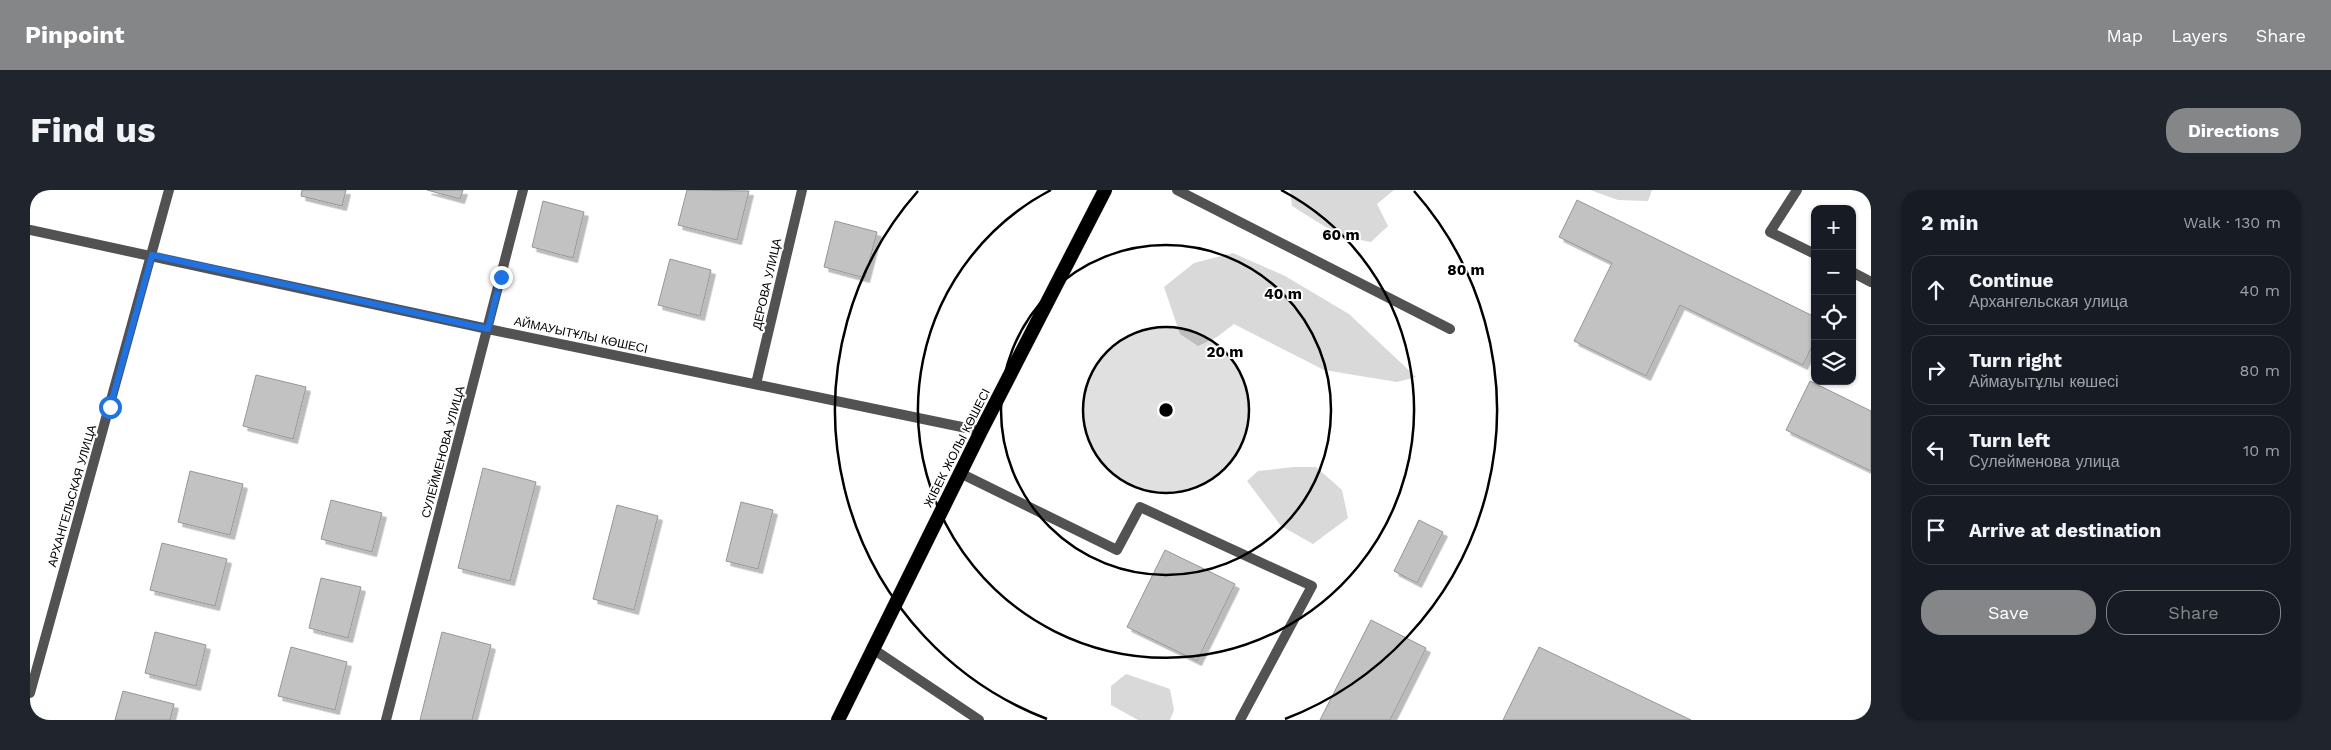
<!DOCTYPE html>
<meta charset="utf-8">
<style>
body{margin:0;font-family:"Work Sans",sans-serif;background:#20242c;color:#f1f3f6}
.controls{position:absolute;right:15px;top:15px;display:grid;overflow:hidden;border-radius:10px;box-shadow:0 1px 4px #0004}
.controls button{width:45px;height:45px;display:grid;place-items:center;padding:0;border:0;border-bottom:1px solid #363941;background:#171b24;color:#f1f3f6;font:25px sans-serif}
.stop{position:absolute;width:15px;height:15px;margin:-11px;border:4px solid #1a73e8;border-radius:50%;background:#fff}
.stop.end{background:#1a73e8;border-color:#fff;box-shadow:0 1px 5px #0008}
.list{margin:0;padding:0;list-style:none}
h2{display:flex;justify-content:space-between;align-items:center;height:65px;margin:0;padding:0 20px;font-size:21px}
h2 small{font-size:16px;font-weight:400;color:#9ea1a6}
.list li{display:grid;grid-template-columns:32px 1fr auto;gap:15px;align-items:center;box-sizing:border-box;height:70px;margin:0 10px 10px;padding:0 10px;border:1px solid #363941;border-radius:20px}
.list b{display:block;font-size:19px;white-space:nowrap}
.list p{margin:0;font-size:16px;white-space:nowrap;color:#9ea1a6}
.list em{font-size:16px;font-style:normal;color:#9ea1a6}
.actions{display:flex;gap:10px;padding:15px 20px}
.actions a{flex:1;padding:11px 0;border:1px solid #858687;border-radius:20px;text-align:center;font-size:18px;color:#858687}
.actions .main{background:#858687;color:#fff}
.icon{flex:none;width:28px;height:28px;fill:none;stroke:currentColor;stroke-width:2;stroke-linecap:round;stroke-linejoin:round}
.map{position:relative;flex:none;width:1841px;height:530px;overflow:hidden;border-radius:20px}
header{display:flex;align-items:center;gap:30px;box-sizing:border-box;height:70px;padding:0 25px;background:#858687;color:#fff}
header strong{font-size:24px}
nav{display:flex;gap:28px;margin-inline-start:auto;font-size:18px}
.intro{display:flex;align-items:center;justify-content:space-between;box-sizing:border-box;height:120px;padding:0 30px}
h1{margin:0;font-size:35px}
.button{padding:12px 22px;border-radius:20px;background:#858687;color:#fff;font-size:18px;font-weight:700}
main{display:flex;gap:30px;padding:0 30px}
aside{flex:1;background:#171b24;border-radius:20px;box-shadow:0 1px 4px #0004}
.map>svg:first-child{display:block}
.green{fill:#d9d9d9}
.building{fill:#c2c2c2;stroke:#969696;filter:url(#shadow)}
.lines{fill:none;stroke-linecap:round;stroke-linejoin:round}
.trunk-casing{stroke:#dbdbdb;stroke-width:15}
.service{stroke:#525252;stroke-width:10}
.minor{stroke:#525252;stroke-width:10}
.trunk{stroke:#000;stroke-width:14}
.route{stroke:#1a73e8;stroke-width:6}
.ring{fill:none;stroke:#000;stroke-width:2.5}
.labels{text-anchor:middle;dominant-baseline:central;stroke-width:4;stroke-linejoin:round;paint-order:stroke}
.street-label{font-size:12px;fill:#000;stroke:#fff}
.centre{fill:#000;stroke:#fff;stroke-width:2.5}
.ring-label{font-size:15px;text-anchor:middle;font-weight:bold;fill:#000;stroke:#fff;stroke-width:4;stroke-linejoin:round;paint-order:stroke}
</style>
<header>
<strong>Pinpoint</strong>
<nav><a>Map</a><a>Layers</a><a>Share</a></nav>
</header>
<div class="intro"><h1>Find us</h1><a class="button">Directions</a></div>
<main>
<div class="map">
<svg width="1841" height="530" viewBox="0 0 1841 530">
<defs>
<filter id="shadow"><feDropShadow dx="4.5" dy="4.5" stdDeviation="0" flood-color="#0004"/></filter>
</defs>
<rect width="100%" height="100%" fill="#fff"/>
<path class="green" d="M1260,0H1364L1347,14L1358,36L1341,52L1310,46L1262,16Z
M1560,0H1622L1618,11L1588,10Z
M1203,63L1255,86L1319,124L1386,187L1367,192L1294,180L1204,134L1187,147L1168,156L1150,144L1134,97L1164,73Z
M1263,277H1286L1312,300L1318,328L1283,354L1251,336L1217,291L1228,281Z
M1096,484L1140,499L1144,520L1140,530H1108L1081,515V496Z"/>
<path class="building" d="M272,0H316L312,16L271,6Z
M397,0H433L430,9Z
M657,0L719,1L707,50L648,35Z
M1547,10L1785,127V150L1773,175L1650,115L1616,186L1544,151L1582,73L1529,47Z
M513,11L554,22L543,68L502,57Z
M805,31L847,42L835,88L794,77Z
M640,69L681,80L670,126L628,115Z
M226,185L276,197L263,249L213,236Z
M1780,191L1841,221V281L1756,240Z
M453,278L506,292L480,391L428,378Z
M160,281L213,294L200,345L148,332Z
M301,310L352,323L342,362L291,349Z
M711,312L743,320L728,379L696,371Z
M587,315L628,326L604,420L563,409Z
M1389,330L1413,342L1387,393L1364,381Z
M132,353L197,369L185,416L120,400Z
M1135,360L1205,394L1167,471L1097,437Z
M291,388L331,397L318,448L279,438Z
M1341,430L1396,458L1360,530H1290Z
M125,442L176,455L166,496L115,483Z
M412,442L461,455L442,530H390Z
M261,457L317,472L305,520L248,506Z
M1509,457L1661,530H1473Z
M93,501L144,514L140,530H85Z"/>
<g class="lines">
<defs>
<path id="trunk" d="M808,530L951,241L1075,0"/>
</defs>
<use href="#trunk" class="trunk-casing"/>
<path class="service" d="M1147,0L1420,139
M1767,0L1740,42L1785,64
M1822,82L1841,92
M930,283L1087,360L1110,317L1282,396L1210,530
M843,459L949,530"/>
<path class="minor" d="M0,40L458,139L951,241
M726,194L772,0
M0,503L139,0
M356,530L493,0"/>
<use href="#trunk" class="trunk"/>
</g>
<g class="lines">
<path class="route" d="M80,217L122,65L458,139L471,87"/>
</g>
<circle cx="1136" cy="220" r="83" fill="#000" fill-opacity=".12"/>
<g class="ring">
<circle cx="1136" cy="220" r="83"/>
<circle cx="1136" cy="220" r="165"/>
<path d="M1251 0A248 248 0 1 1 1021 0"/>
<path d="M1017 529A331 331 0 0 1 888 1M1384 1A331 331 0 0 1 1255 529"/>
</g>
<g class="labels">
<g class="street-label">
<text transform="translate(737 94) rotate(-77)">ДЕРОВА УЛИЦА</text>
<text transform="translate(551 145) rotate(12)">АЙМАУЫТҰЛЫ КӨШЕСІ</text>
<text transform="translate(927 258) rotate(-63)">ЖІБЕК ЖОЛЫ КӨШЕСІ</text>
<text transform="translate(413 262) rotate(-75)">СУЛЕЙМЕНОВА УЛИЦА</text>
<text transform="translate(42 306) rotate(-74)">АРХАНГЕЛЬСКАЯ УЛИЦА</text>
</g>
</g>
<circle cx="1136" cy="220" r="8" class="centre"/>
<g class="ring-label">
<text x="1311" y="50">60 m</text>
<text x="1436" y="85">80 m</text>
<text x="1253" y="109">40 m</text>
<text x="1195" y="167">20 m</text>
</g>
</svg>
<div class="controls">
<button>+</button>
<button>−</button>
<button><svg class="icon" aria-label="locate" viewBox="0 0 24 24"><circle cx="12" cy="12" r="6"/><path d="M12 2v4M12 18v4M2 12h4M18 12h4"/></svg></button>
<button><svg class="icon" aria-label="layers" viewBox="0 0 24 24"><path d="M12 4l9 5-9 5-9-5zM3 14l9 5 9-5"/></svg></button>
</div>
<div class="stop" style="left:80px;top:217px"></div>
<div class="stop end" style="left:471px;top:87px"></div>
</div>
<aside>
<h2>2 min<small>Walk · 130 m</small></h2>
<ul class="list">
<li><svg class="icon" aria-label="ahead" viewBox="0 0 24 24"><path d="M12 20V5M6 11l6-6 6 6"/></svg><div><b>Continue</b><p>Архангельская улица</p></div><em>40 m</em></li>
<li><svg class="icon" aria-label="right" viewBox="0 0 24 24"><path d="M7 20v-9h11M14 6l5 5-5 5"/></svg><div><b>Turn right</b><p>Аймауытұлы көшесі</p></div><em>80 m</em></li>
<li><svg class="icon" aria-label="left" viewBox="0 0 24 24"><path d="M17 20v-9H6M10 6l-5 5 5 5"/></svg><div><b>Turn left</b><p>Сулейменова улица</p></div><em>10 m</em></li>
<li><svg class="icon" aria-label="arrive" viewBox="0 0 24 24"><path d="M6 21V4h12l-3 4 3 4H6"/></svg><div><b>Arrive at destination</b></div></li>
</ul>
<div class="actions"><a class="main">Save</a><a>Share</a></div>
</aside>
</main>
